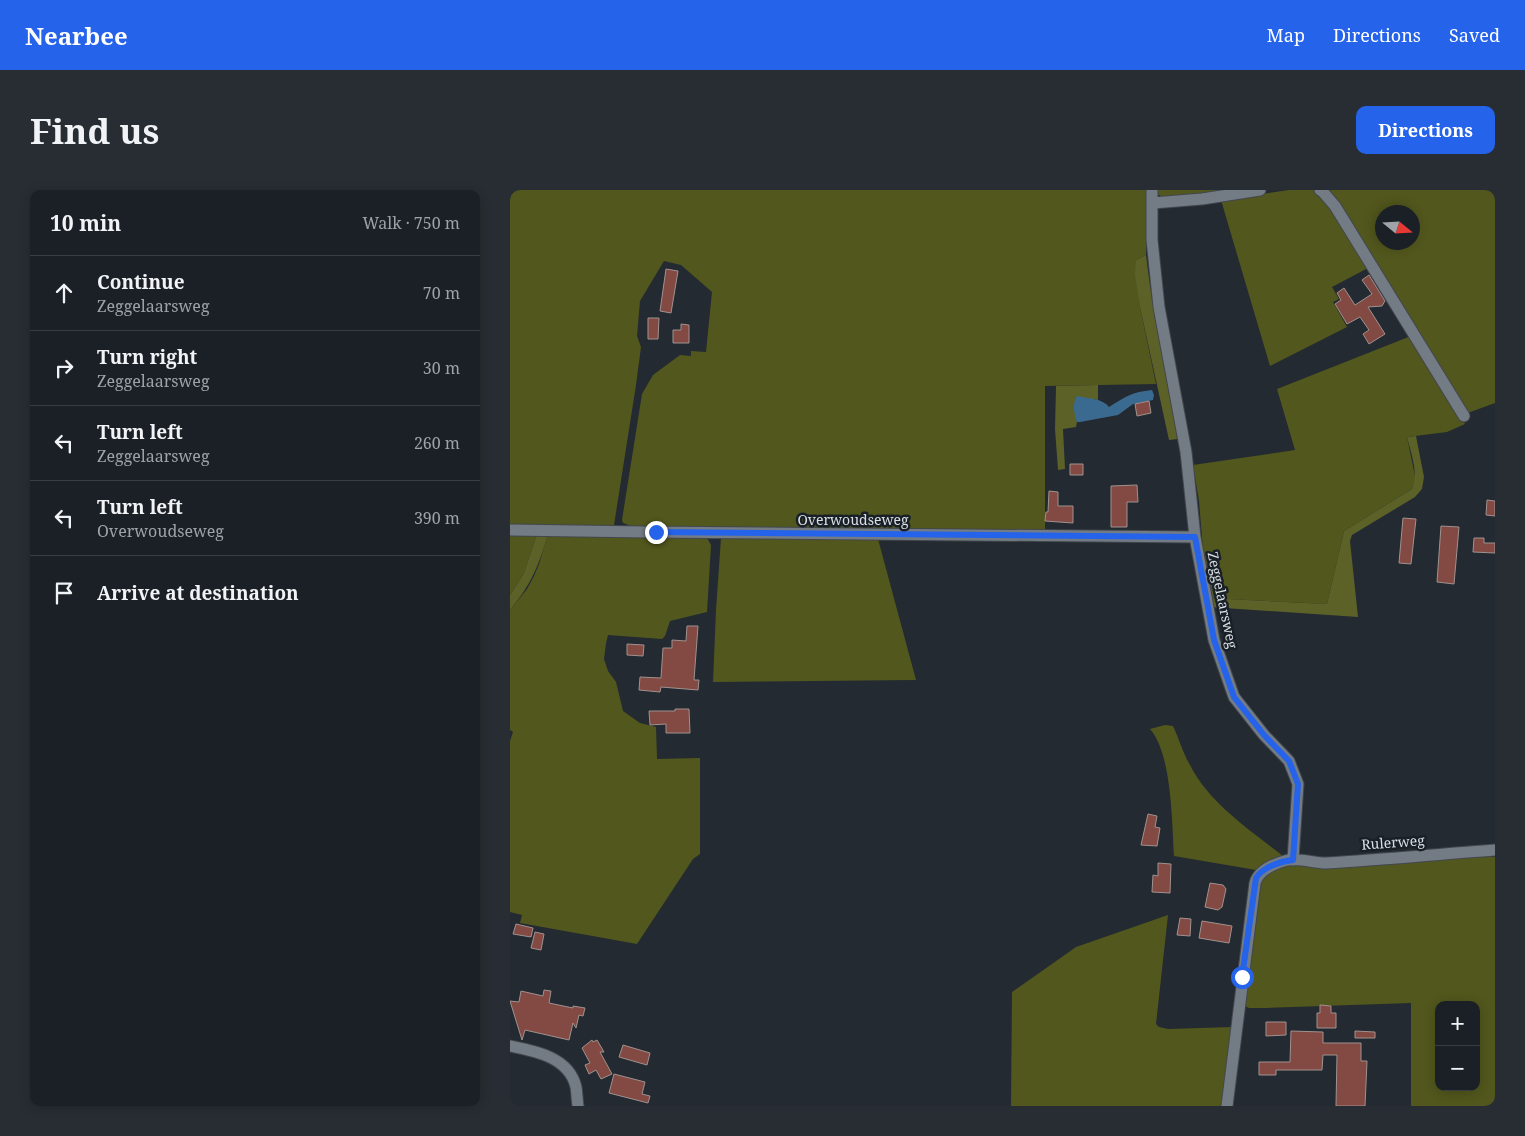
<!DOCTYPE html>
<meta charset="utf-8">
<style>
body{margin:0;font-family:"Noto Serif",serif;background:#272d32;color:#f1f3f6}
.controls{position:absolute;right:15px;bottom:15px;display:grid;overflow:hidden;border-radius:10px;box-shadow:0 2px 12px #0003}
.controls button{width:45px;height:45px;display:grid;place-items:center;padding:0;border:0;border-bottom:1px solid #383e42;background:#1a2025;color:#f1f3f6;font:25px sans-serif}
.compass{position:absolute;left:865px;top:15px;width:45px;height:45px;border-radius:50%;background:#1a2025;box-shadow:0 2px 12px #0003;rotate:108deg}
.stop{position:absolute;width:15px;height:15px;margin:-11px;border:4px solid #2563eb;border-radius:50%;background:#fff}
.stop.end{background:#2563eb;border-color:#fff;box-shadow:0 1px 5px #0008}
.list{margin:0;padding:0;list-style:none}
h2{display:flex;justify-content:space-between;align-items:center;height:65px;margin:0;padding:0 20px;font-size:21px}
h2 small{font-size:16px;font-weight:400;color:#9fa3a7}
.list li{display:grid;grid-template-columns:32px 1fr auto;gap:15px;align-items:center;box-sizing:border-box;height:75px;padding:0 20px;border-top:1px solid #383e42}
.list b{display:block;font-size:19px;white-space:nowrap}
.list p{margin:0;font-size:16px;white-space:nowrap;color:#9fa3a7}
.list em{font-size:16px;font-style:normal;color:#9fa3a7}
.icon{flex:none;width:28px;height:28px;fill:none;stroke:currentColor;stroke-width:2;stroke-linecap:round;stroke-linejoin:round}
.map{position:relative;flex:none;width:985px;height:916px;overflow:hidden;border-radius:10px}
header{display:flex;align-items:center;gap:30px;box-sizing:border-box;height:70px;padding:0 25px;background:#2563eb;color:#fff}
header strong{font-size:24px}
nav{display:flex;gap:28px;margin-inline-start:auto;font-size:18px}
.intro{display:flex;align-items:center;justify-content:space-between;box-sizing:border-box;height:120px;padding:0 30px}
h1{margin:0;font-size:35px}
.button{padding:12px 22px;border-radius:10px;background:#2563eb;color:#fff;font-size:18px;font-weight:700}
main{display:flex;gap:30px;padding:0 30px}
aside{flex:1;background:#1a2025;border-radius:10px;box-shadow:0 2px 12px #0003}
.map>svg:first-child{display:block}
.green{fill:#52571d;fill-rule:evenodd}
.forest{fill:#5c6128}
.water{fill:#3b6a90}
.building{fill:#834943;stroke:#a09290}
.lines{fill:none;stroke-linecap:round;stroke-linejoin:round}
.minor-casing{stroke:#42474e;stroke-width:13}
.minor{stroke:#737b84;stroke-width:11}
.route{stroke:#2563eb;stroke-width:6}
.labels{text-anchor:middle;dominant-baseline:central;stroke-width:5;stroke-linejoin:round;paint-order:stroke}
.street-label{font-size:14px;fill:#dadfe4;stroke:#192027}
</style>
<header>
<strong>Nearbee</strong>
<nav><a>Map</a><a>Directions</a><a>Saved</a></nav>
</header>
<div class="intro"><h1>Find us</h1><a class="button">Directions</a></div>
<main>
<aside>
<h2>10 min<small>Walk · 750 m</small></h2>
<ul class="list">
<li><svg class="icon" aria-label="ahead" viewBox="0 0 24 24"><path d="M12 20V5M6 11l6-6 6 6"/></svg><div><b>Continue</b><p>Zeggelaarsweg</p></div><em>70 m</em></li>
<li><svg class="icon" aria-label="right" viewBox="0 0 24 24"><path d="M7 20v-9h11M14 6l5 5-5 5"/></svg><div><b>Turn right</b><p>Zeggelaarsweg</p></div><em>30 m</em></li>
<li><svg class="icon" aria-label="left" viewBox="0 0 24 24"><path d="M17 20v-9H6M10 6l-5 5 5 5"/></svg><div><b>Turn left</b><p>Zeggelaarsweg</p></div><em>260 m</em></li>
<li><svg class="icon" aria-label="left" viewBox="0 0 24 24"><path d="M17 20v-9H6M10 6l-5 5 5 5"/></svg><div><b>Turn left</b><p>Overwoudseweg</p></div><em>390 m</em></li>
<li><svg class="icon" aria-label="arrive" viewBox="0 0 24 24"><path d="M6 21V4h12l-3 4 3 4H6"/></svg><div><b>Arrive at destination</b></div></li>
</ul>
</aside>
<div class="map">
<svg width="985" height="916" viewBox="0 0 985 916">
<rect width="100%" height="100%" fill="#232a31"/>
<path class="green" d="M0,0H636V65L626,70L630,117L646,194L535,196V340L121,336L113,333L112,330L132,204L143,185L170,165L181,166V161L196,162L202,102L171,75L154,71L130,111L127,146L131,157L126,195L104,335H0Z
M647,0H721L657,9L647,4Z
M779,0H803L813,7L858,78L822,97L829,109L823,112L837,137L760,176L711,10Z
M815,0H985V213L955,224ZM872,22H902V52H872Z
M901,146L955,234L937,242L897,247L906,291L902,299L834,341L817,414L697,408L689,311L683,275L785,260L767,199Z
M0,344H27L14,383L0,405Z
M38,344L197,348L201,355L197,422L160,431L155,446L152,449L98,445L96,453L94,469L98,481L106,492L113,521L130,533L146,537L147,569L190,568V664L183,669L127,754L10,733L12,725L0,722V551L3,542L0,540V420L17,399L24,386L29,374Z
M211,348L368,349L406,490L203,492L206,420Z
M655,535L663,536C669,549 673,563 680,575C699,613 740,640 773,666L746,680L664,666C662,633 662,564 640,539Z
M954,666L985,667V916H901V813L756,818H739L731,814L745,703L752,686L775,675ZM929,815H966V897H929Z
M658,725L646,834L649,837L658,839L723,837L714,916H501L502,802L566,757Z"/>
<path class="forest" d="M636,65C643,127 657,188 668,249L659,250L630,117L625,85L626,70Z
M588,195V210L582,209L566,229L567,232L566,237L553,239L555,279L548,280L545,239L546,196Z
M906,246L914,287L912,299L905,307L842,345L840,351L848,427L700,417L697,408L817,414L834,341L902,299C909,284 901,263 897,247Z
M27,344H38C29,375 21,395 0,420V405L14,383Z"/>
<path class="water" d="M642,200L644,205L643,210L623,214L608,225L570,232H567C564,224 562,214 567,206C579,209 592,208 599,217C615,207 622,202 642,200Z"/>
<path class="building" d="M156,79L168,81L161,123L150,121Z
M859,85L875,111L872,116L858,117L875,144L859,154L853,144L859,140L850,127L837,134L825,114L831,110L827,103L834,98L845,115L862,104L852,90Z
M138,128H149L148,149H138Z
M171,134L179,135V153H163V140H171Z
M639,211L641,223L627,226L625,214Z
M560,274H573V285H560Z
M627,295L628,312H617V337H601V296Z
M539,301L548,302V316H563V333L535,331L536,322H538Z
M977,310L985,311V326L976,325Z
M893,328L906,329L901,374L889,373Z
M931,336L949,337L944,394L927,392Z
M964,348H974V353H985V363L963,362Z
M177,436H188L184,490H189L188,500L151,497L150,502L129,500L130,487L151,488L153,458H162V450L176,451Z
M117,454L134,455L133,466L117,465Z
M165,519H179L180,543H156V534L140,535L139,521H165Z
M638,624L647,626L645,637L650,638L647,656L631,655Z
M648,673L661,674L660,703L642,702L643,685L648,686Z
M700,693L713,695L716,699L712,717L708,720L695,717Z
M670,728L681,729L680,746L667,745Z
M692,731L722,736L719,753L689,748Z
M6,734L23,738L21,747L3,744Z
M25,742L34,744L31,760L21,758Z
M34,800L41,801L39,813L63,818V816L75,818L73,826L69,825L66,838L63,833L59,850L15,840L12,850L0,811L9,812L11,801L33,806Z
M810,815L821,816V823H826V838H807V823H810Z
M756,832H776V845L756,846Z
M781,841L813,842V853H851V871H857L855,916H826L827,865H813L812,880H766V885H749V872H780Z
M845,841L865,842V848H845Z
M82,850L83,852L87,850L94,862H90L102,884L91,889L86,880L79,884L75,875L80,873L72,858Z
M113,855L140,863L137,875L109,867Z
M104,884L135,892L132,904L140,906L138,913L99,903Z"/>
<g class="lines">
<defs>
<path id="minor" d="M642,0V50L649,117L676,262L685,347L704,450L724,507L754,545L779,571L788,594L783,670
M810,0L813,2L825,16L954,226
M643,13L692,9L750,0
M0,340L136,342L685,347
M0,856C25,861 59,867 66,897C67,903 67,910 68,916
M717,916L745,693C749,679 766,673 778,670C791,668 804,673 816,673C873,670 929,664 985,660"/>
</defs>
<use href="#minor" class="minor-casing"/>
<use href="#minor" class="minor"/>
</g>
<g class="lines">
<path class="route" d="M146,342L685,347L704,450L724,507L754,545L779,571L788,594L783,670C771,671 753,677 746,688L732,787"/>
</g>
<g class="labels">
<g class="street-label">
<text x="343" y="329">Overwoudseweg</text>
<text transform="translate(713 410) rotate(78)">Zeggelaarsweg</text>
<text transform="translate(883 652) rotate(-4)">Rulerweg</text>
</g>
</g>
</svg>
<div class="controls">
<button>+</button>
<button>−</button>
</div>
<svg class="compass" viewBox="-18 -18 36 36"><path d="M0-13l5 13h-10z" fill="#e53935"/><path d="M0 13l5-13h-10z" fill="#9fa3a7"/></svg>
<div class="stop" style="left:732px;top:787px"></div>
<div class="stop end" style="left:146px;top:342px"></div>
</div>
</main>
